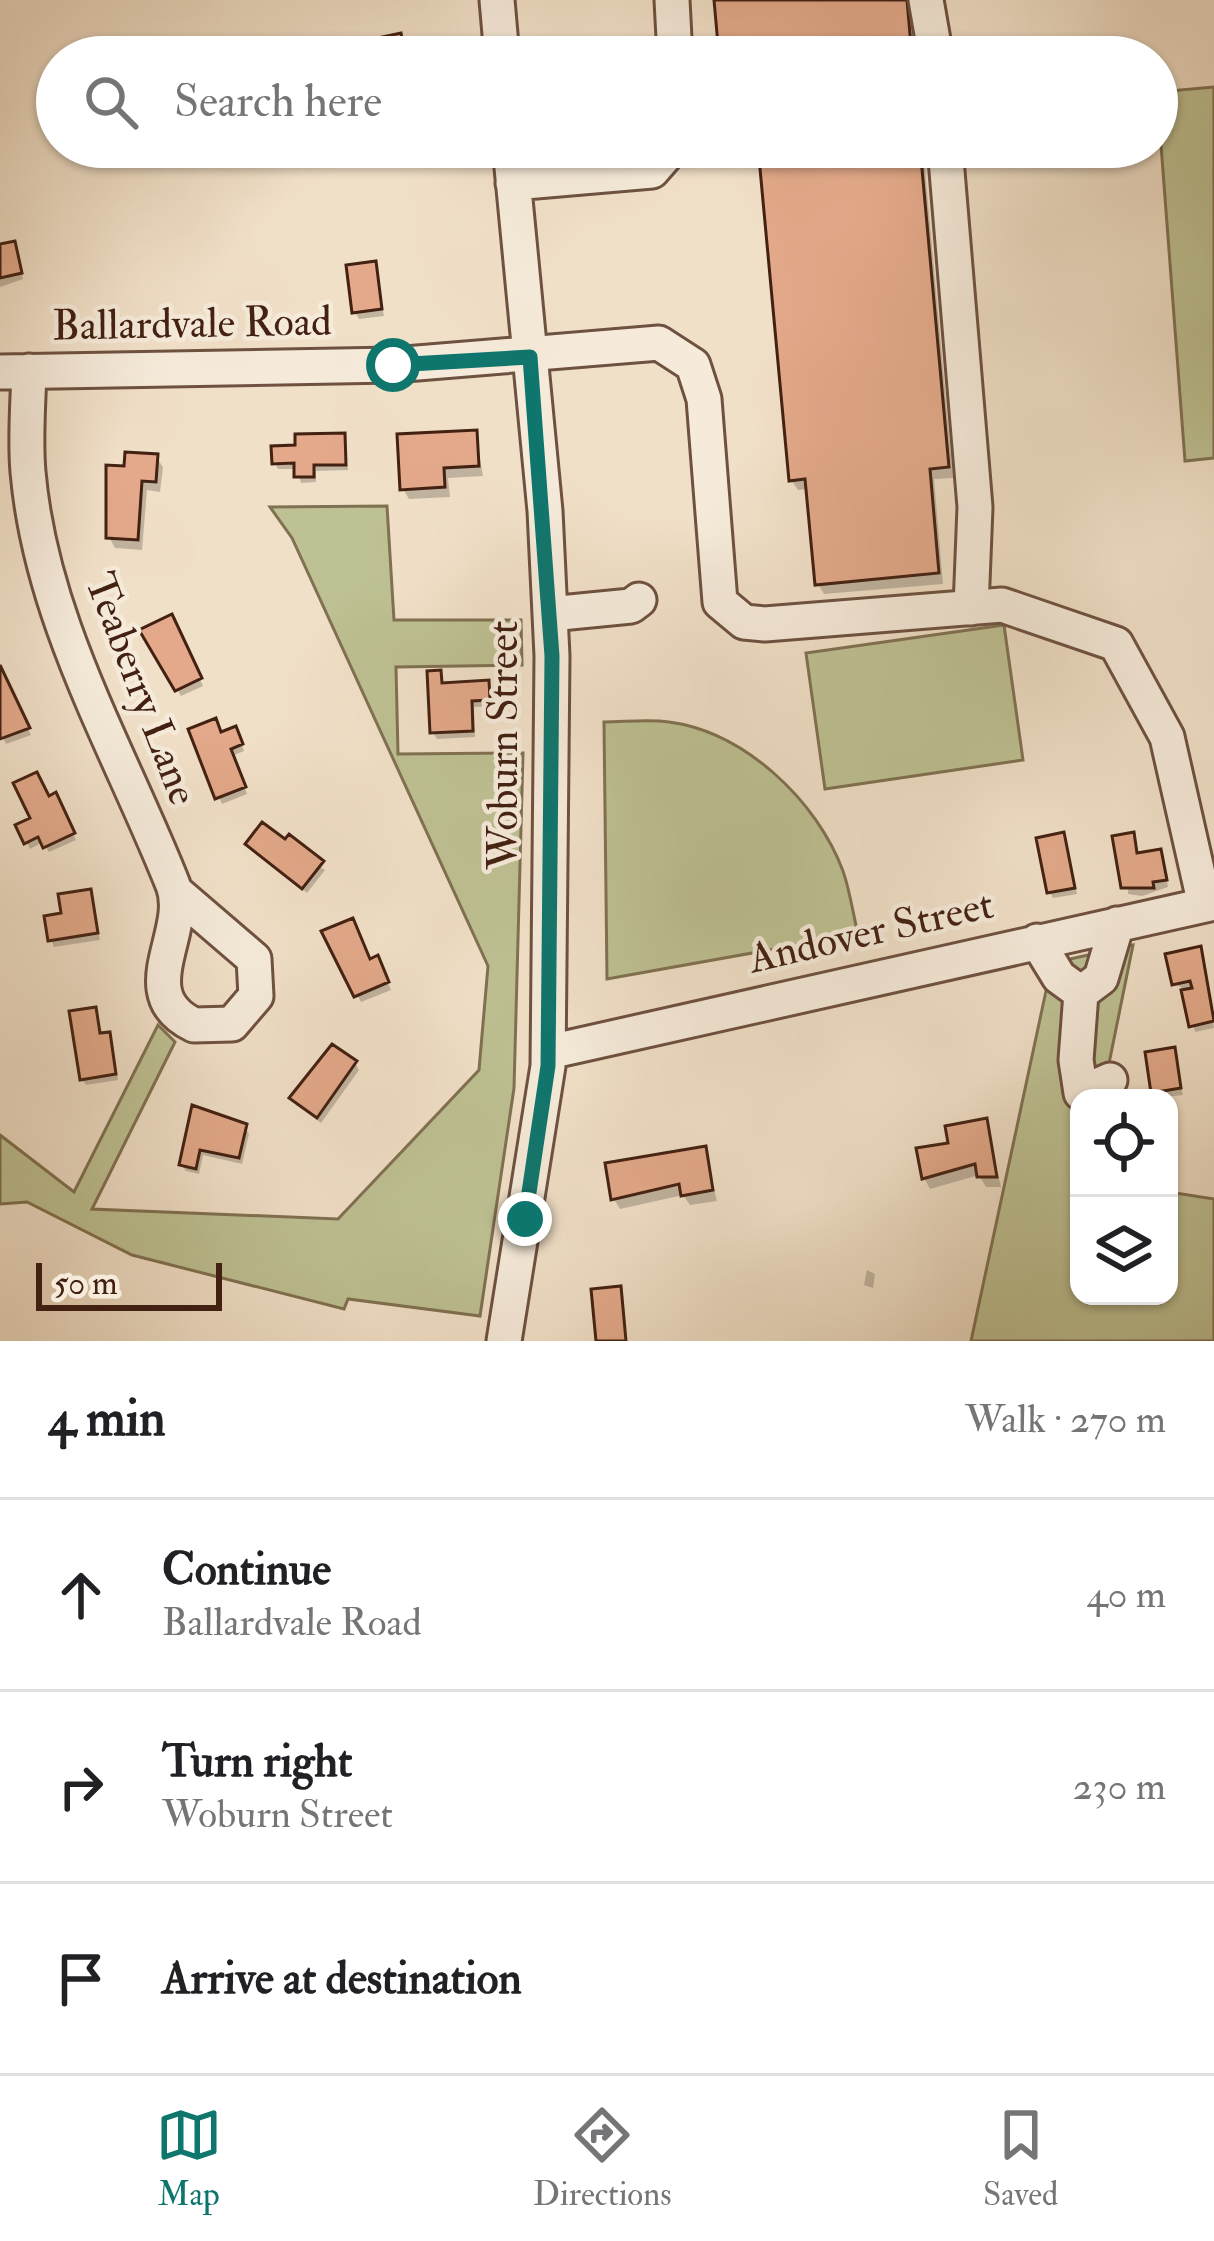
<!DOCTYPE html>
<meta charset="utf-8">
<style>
body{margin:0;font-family:"IM FELL Double Pica",serif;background:#f2f2f2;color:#202124}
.controls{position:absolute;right:36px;bottom:36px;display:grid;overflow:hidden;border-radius:24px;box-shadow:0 3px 9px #0004}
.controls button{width:108px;height:108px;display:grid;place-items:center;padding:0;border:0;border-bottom:3px solid #e0e0e0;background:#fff;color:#202124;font:60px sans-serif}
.scale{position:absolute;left:36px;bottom:30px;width:186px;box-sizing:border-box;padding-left:12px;border:6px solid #432112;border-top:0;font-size:33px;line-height:42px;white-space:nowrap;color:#432112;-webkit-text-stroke:9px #f6ebdb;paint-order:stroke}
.stop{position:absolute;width:36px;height:36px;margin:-27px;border:9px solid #0f766e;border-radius:50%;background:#fff}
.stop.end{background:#0f766e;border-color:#fff;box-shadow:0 3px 12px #0008}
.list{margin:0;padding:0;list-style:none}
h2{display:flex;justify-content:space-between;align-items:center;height:156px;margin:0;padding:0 48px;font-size:51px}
h2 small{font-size:39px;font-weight:400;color:#757577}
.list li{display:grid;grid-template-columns:78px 1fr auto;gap:36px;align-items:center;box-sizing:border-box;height:192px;padding:0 48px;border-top:3px solid #e0e0e0}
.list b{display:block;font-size:45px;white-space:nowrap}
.list p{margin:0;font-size:39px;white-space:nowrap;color:#757577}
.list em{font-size:39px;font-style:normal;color:#757577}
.icon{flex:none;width:66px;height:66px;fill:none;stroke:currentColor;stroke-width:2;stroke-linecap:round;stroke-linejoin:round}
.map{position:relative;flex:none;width:1214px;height:1341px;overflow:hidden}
.search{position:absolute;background:#fff;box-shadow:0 3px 9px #0004;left:36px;right:36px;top:36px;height:132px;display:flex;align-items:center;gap:30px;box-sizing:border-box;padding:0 42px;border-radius:66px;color:#757577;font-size:45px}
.sheet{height:732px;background:#fff}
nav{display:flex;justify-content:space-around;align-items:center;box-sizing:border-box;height:168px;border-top:3px solid #e0e0e0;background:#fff;font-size:33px;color:#757577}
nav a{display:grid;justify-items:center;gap:6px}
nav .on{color:#0f766e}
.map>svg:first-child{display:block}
.green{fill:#bec193;stroke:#807152;stroke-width:3}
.shadow{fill:#0003}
.building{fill:#e3a98a;stroke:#432112;stroke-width:3}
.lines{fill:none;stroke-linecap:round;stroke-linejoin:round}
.minor-casing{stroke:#6e5140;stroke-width:39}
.minor{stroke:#f6ebdb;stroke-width:33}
.route{stroke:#0f766e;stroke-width:15}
.labels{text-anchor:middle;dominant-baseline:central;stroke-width:9;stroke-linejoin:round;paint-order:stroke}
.street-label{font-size:42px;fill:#432112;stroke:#f6ebdb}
</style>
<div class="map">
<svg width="1214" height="1341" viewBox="0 0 1214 1341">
<rect width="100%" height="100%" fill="#f1e0c8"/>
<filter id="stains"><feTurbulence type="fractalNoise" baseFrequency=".00167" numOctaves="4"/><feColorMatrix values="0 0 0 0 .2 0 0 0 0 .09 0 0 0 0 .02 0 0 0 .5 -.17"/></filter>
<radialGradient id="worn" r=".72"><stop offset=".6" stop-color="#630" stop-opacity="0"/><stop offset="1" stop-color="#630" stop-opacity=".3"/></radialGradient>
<path class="green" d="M1214,87V458L1185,461L1157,92Z
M387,506L394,620H521L522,665L396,667L398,754L523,753L514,1088L480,1316L348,1299L344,1309L132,1255L27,1202L0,1204V1135L74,1192L158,1025L175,1042L92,1209L338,1219L479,1070L488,966L292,538L270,507Z
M1004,625L1023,760L825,789L806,653Z
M604,722C625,722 648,719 669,722C745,732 817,801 843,871C850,891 853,914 858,934L607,979Z
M1133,945L1102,1098H1079V1296H1169V1192L1214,1199V1341H971L1052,963Z"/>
<path class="shadow" d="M717,0H910L915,57L727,55Z
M761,147H923L953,478L934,479L943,584L824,594L818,584L809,489L798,490L791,480Z
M0,247L17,250L23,279L0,287Z
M374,264L384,316L359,319L355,312Z
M475,433L483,476L448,478L450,497L409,499L403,489Z
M343,436L348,470L316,471V482L301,483L297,469H278L275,463L298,448Z
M156,457L163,467L160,492L147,490L142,550L115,548L109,537L127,469Z
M171,618L203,686L181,696L143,631Z
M0,670L31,735L6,744L0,732Z
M440,673L444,685L488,684L491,690L492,706L474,707L475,737L437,739L433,732Z
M192,731L239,736L244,751L232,756L247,794L222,804Z
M55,796L76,840L49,852L43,842L30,849L19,826L34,820Z
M1132,835L1138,856L1163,859L1168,887L1142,896L1128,894Z
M1063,836L1077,894L1053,898L1050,892Z
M286,844L325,870L307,893L249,845Z
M89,892L100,940L54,947L51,940L64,915Z
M326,933L380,965L391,990L361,1002Z
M1200,950L1214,1028L1195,1032L1184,989L1175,984Z
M95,1010L101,1036L112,1041L118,1080L86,1085L82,1079Z
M1173,1051L1183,1095L1158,1098L1154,1092Z
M355,1063L359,1070L321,1123L296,1105L292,1099Z
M195,1109L245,1127L249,1134L242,1164L203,1155L199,1174L186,1171L182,1165Z
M985,1122L1001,1187H986L979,1175L930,1189L924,1178L952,1145Z
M704,1149L717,1201L690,1205L683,1195L620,1209L614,1199Z
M867,1270L875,1274L873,1288L864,1285Z"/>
<path class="building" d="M714,0H907L912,57H750L748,43L718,45Z
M401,33L406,57H376L373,39Z
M758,147H920L949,467L930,469L939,573L815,585L805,479L789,481Z
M15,241L22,273L0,278V244Z
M376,261L382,309L352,313L346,265Z
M477,430L479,466L444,468L445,487L400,490L397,434Z
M345,433L346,465H314V477H294V463L272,464L271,446L295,445V434Z
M125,452L158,454L156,482L142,481L138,540L106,538V465L124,466Z
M172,614L202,678L175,691L139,630Z
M0,665L30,728L0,739Z
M441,670L442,683L489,680L490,700L472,701L473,731L430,733L427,671Z
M216,718L221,732L236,726L243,744L231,749L246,787L215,799L188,729Z
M37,772L49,796L56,792L75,833L43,848L38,837L24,844L15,825L30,818L13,783Z
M262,822L285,839L289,834L324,861L302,889L245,844Z
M1064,832L1075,888L1047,893L1036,838Z
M1134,832L1137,853L1161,849L1167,880L1153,882L1154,888H1121L1112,836Z
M91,889L98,933L48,941L44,916L61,913L58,894Z
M353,918L370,959L378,955L389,982L354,997L321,931Z
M1201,946L1214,1021L1189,1027L1181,990L1192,988L1190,981L1172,985L1165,954Z
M96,1007L100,1033L110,1032L116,1074L80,1080L69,1011Z
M332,1044L357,1061L317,1118L289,1098Z
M1175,1047L1181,1088L1151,1093L1145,1052Z
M192,1105L247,1124L239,1158L200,1150L196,1169L179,1165Z
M987,1118L997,1177H977L975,1164L922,1179L916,1148L948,1143L945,1126Z
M706,1146L713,1190L681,1196L679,1184L611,1200L605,1163Z
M621,1286L626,1341H596L591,1289Z"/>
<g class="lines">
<defs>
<path id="minor" d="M497,0L502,57
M672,0L675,57
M926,0L936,57
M945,147L975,507L971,608
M513,183L652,171L673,147
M29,371C28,404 25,439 28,472C41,621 119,749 173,885C191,932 129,994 194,1025L232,1024L256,996L254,959L176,892
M0,372L393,365L659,343L693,365L704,399L720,602L744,622L765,624L1002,605L1116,644L1167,737L1205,905
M550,614L631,606L639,600
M1037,941L1059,977L1081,993L1101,978L1117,924
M1081,993L1076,1060L1081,1093L1110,1080
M549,1052L1214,903
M504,1341L548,1066L552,656L545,511L510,147"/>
</defs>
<use href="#minor" class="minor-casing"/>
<use href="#minor" class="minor"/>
</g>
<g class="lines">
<path class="route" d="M393,365L530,357L552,656L548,1066L525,1219"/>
</g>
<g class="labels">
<g class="street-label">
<text transform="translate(192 324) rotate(-1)">Ballardvale Road</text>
<text transform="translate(141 689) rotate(69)">Teaberry Lane</text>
<text transform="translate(504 745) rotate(-90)">Woburn Street</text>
<text transform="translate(871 932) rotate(-13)">Andover Street</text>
</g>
</g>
<rect width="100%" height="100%" filter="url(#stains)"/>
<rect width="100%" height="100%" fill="url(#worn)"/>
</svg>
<div class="controls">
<button><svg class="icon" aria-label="locate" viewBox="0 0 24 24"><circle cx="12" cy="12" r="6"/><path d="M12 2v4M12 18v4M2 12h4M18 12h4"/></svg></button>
<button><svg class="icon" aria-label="layers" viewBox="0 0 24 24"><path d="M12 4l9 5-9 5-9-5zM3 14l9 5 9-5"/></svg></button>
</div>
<div class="scale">50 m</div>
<div class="stop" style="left:393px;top:365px"></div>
<div class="stop end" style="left:525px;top:1219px"></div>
<div class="search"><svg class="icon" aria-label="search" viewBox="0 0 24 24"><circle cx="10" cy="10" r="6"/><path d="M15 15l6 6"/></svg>Search here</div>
</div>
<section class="sheet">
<h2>4 min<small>Walk · 270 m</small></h2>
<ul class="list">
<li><svg class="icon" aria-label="ahead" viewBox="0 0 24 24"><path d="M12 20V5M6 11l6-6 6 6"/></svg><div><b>Continue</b><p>Ballardvale Road</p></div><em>40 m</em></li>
<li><svg class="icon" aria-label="right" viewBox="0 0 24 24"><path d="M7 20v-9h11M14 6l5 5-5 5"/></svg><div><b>Turn right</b><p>Woburn Street</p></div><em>230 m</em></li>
<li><svg class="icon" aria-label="arrive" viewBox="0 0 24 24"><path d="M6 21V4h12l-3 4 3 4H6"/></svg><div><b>Arrive at destination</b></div></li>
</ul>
</section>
<nav>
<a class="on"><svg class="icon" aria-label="map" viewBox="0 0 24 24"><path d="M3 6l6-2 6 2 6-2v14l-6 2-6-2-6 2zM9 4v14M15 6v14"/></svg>Map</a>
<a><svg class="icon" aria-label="directions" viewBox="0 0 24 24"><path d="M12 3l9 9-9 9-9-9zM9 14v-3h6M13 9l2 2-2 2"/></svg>Directions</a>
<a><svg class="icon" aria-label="saved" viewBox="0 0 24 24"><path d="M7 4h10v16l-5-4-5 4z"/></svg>Saved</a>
</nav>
